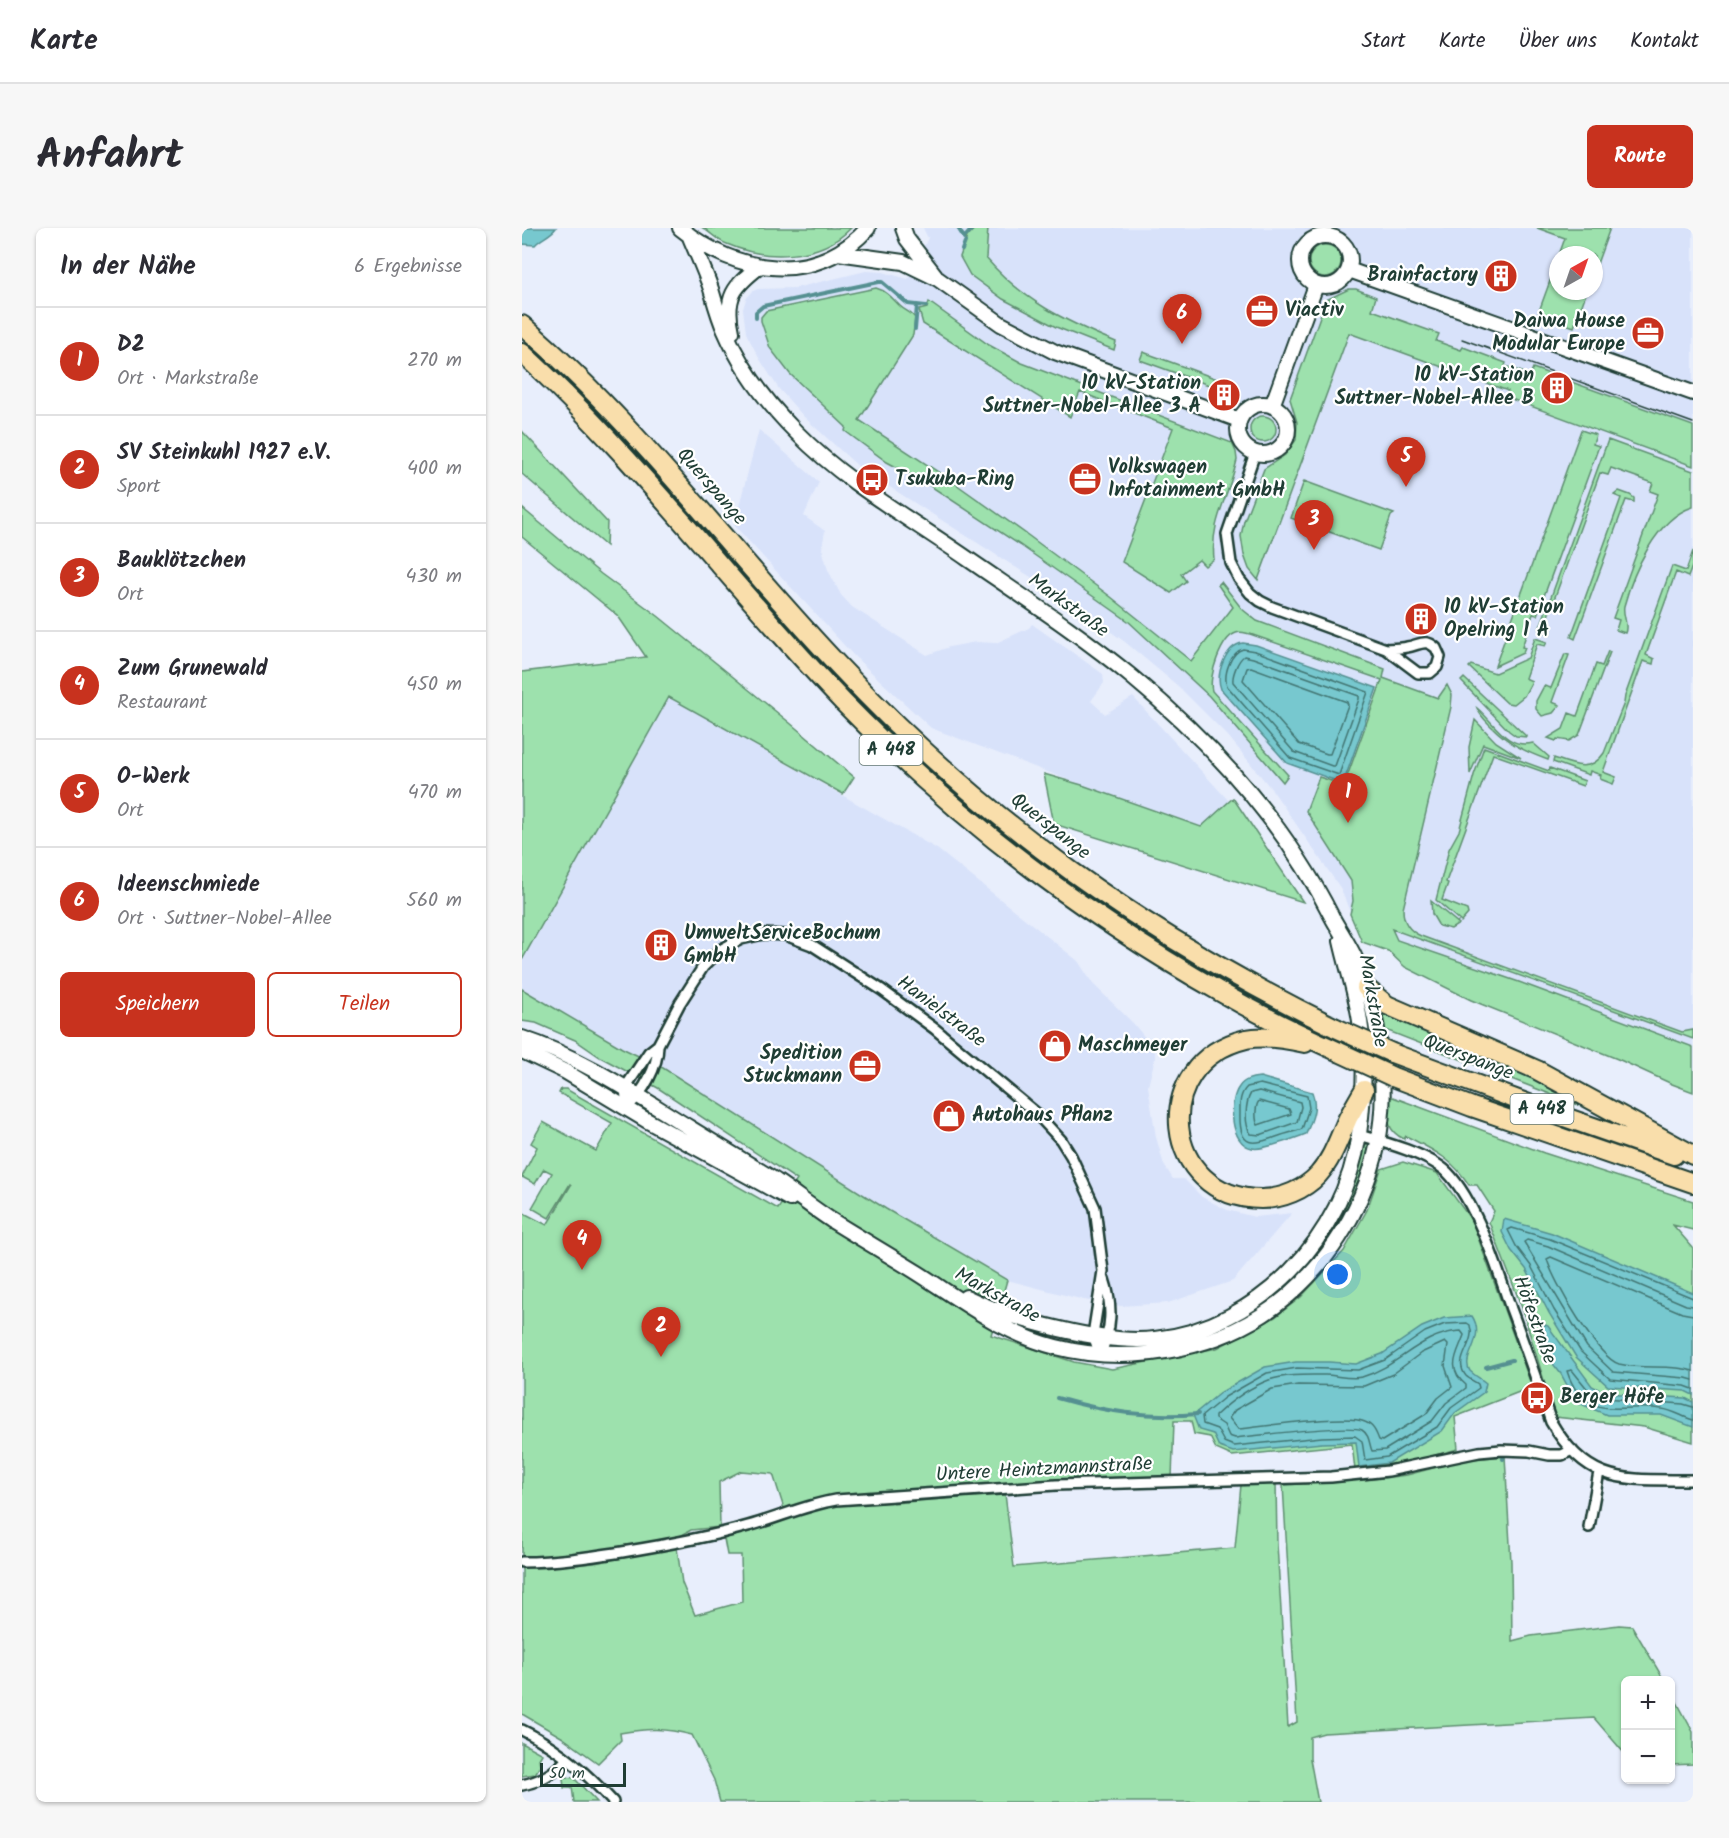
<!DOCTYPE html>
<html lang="de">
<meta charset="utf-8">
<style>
body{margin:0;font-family:Kalam,sans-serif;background:#f7f7f7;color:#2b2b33}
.controls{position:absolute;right:18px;bottom:18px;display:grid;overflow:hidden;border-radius:9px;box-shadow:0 2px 4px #0004}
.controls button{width:54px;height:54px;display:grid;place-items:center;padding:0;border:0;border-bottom:2px solid #e1e1e2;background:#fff;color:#2b2b33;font:30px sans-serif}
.compass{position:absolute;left:1027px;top:18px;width:54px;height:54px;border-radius:50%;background:#fff;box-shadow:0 2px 4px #0004;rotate:40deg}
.scale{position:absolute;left:18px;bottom:15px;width:86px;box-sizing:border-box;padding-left:6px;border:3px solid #1f3d34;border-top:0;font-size:16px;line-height:21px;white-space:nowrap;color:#1f3d34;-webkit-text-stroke:4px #fff;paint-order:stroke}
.you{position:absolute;left:816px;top:1047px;width:21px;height:21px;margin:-15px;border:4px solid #fff;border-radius:50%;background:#1a73e8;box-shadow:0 0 0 9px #1a73e833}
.badge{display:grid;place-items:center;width:39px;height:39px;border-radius:50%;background:#c8321e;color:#fff;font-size:20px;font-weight:700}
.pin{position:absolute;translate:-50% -50px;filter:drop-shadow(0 2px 3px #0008)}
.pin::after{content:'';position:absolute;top:32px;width:21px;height:18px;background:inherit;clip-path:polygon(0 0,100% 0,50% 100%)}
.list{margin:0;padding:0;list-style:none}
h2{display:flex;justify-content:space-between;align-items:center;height:78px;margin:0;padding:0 24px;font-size:26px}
h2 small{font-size:20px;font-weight:400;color:#7c7c81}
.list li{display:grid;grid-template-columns:39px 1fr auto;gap:18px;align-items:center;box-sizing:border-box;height:108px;padding:0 24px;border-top:2px solid #e1e1e2}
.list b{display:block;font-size:22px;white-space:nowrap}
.list p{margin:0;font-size:20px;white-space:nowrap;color:#7c7c81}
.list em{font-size:20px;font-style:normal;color:#7c7c81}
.actions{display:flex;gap:12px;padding:18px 24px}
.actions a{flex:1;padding:14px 0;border:2px solid #c8321e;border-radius:9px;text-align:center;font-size:21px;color:#c8321e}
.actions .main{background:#c8321e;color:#fff}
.map{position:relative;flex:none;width:1171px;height:1574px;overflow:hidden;border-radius:9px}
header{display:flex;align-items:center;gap:36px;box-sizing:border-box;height:84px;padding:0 30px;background:#fff;border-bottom:2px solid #e1e1e2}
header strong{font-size:28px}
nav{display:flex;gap:33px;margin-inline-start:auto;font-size:21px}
.intro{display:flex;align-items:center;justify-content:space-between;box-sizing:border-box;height:144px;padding:0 36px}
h1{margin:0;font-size:42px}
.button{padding:15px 27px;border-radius:9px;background:#c8321e;color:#fff;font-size:21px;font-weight:700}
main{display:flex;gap:36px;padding:0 36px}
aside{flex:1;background:#fff;border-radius:9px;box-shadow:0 2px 4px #0004}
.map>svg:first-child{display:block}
.built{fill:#d8e2fa;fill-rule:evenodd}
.green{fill:#9de1ad;stroke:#5e8f70;stroke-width:1.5;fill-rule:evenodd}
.water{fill:#77c8cf;stroke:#549091;stroke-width:1.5}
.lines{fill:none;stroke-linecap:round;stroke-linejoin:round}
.shore{stroke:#427572;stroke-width:1.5}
.stream{stroke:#549091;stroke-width:4}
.street-casing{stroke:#1f3d34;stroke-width:14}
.secondary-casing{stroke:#1f3d34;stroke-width:18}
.highway-casing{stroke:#1f3d34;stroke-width:22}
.street{stroke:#fff;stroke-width:9}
.secondary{stroke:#fff;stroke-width:14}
.highway{stroke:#f9deab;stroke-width:18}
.tram{stroke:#1f3d34;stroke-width:1.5}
.highway-bridge-casing{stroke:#1f3d34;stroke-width:22;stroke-linecap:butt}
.highway-bridge{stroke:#f9deab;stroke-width:18}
.labels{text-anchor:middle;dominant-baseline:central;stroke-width:4.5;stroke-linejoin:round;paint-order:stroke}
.shield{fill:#fff;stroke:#627771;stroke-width:1.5}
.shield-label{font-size:18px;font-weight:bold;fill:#1f3d34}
.poi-label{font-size:20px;font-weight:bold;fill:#1f3d34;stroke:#fff;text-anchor:start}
.street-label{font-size:20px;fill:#1f3d34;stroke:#fff}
</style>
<header>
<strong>Karte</strong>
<nav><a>Start</a><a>Karte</a><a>Über uns</a><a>Kontakt</a></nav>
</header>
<div class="intro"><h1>Anfahrt</h1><a class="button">Route</a></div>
<main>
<aside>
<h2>In der Nähe<small>6 Ergebnisse</small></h2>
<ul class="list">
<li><span class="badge">1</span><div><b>D2</b><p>Ort · Markstraße</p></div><em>270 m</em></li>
<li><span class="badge">2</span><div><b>SV Steinkuhl 1927 e.V.</b><p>Sport</p></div><em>400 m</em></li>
<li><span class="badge">3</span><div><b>Bauklötzchen</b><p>Ort</p></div><em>430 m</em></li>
<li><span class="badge">4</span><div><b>Zum Grunewald</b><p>Restaurant</p></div><em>450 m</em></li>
<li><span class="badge">5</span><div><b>O-Werk</b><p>Ort</p></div><em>470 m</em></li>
<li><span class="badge">6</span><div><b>Ideenschmiede</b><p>Ort · Suttner-Nobel-Allee</p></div><em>560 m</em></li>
</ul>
<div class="actions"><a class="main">Speichern</a><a>Teilen</a></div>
</aside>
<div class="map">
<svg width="1171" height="1574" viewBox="0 0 1171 1574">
<rect width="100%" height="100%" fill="#e8eefc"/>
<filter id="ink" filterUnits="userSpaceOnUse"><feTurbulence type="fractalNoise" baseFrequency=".0167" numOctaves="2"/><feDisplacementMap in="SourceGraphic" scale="12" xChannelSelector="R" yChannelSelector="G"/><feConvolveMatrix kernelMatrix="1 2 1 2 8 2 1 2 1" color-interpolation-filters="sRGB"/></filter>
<g filter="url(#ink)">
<path class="built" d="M401,0H1171V819L997,754L834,700L819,661L751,563L706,508L656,458L603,414L548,374L338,240L283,190L257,161L237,130L224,105L221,81L224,71L231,63L236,61L273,60L344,43L361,44L386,51L406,10ZM1036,27H1072V63H1036Z
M237,202L297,254L282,288L303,303L300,320L306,342L319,367L330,379L405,427L427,419L454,414L474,415L507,400L510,396L581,446L582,455L569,473L583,486L611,469L707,573L679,599L560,557L409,500L333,429L212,297Z
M147,469L415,621L556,733L571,756L611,795L633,822V830L626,858L634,909L642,937L651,951H662L680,969L705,982L733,989L770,985L711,1053L646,1075L599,1078L562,1072L485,1052L364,981L141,840L100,820L0,761V732Z"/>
<path class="green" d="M181,0H329C298,32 244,33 205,16C196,13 189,5 181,0Z
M453,0H466L464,30C501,73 543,93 594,114L592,122L534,99L481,71L448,47L438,29L445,9Z
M1015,0H1088L1072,44V27H1037L1043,10Z
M787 33a16 16 0 1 1 32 0a16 16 0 1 1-32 0Z
M1036,31V63H1065L1052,99L1016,86Z
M354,60C365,63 370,70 378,78C383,83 389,84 393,90L391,107L337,192L424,249L507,308L589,369L669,433L711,379L696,357L699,354L720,381L735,393L863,441L861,450L916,470L925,457L930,467L929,479L881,681C881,694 887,703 899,708L1160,804L1171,802V811L870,701L875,712L997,754L1171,819V864L1150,856L1098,832L949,772L883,739L866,723L840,714L828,686L831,673L829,653L784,583L797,549L822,557L860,452L728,406C723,405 719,403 714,405C699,410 686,449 690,463L766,547L761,554L687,468L606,393L498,317L404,255L365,234L323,203L324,199L268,146L248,120L239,93V89L244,83Z
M827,61H834L854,69L850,82L917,106L914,113L939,122L941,119L984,135L983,138L1008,147L1011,140L1171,198V238L984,169L986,163L827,105L736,352L727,341L722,327L719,308L722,293L742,241L763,227L774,212L775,194L768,171L804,72Z
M407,74L467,117L500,135L710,215L714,224L715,232C707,268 688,293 692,331L683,338L677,332L659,346L664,353L649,365L600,334L651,200L558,164L548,189L401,96L397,82L405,80Z
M621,124L709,156L706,164L618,132Z
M728 201a13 13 0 1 1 26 0a13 13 0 1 1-26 0Z
M1059,202L1074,207L1071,216L1077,218L1015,387L1011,386L1000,419L1003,420L1001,425L973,438Z
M0,203L85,294L84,318L0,246Z
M1086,212L1171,243V279C1134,290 1111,345 1102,378C1100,387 1107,396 1103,405L1094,402L1097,392L1091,390L1136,266L1128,263L1131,255L1089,240L1086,247L1078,245L1022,399L1029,402L1028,406L1017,402Z
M782,253L872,286L869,288L857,322L769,290Z
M1097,263L1108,267L1112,270V274L1104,272L1053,411L1049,409L1099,270L1092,267Z
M0,280L79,346L136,388L268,495L332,549L321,566L147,469L0,732V444L124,429L96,388L0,309Z
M1171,323V336L1166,349L1154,344L1124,427L1132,431L1131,436L1121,433L1081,544L1094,549L1091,556L1078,551L1079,547L1068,543L1067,547L1031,534L1032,530C1051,537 1069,545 1082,525L1102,475L1103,468L1150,338L1164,343Z
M1013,410L1025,414L1023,418L1015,416L1003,450L1010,453L1002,468L992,476L985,475L947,439L949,437L973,445L1006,430Z
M1086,423L1088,424L1057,507L1047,513L1035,511L1034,513L1026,510L1041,501L1047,485L1055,488L1074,436L1080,438Z
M1043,426L1047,427L1030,474L1038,477L1031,485L1020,488L1014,481V473L1022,458L1029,460Z
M942,450L1004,508V509L994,508L987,503L939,453Z
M955,480C972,494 985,522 1011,515L1027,529L1026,532C1004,524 987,516 970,499C964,493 958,488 955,480Z
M953,492L974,514L999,530L961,516L948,546L947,519Z
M962,519L1027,543L1028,540L1063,553L1061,558L971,526L924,654L926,655L920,672L945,682L946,686L939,694L914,672L927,621L937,603L952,547Z
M522,546L560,557L679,599L711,570L781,674L532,596Z
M909,673L937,696L929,701L917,698L910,686Z
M0,761L100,820L141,840L364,981L485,1052L469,1107L552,1134L590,1141L695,1120L753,1089L779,1069L822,1023L845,982L859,941L881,934L915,945L950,993L1010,1159L933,1189L936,1221L869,1239L833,1242L830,1216L710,1228L694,1221L688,1209L672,1206L669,1193H652L650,1250C558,1253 466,1255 374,1264L372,1275L483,1266L492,1339L713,1320L719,1257L754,1255L755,1316L766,1499L775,1494L761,1257L844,1252L885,1247L941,1232L983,1228L989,1334L990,1413L1009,1408L1097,1397L1110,1398L1142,1452H1104L1103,1526L1072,1490L802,1505L788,1509V1531L796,1574H198L192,1552L170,1507C143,1500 126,1500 98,1505L99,1512L76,1535L41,1510L0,1486V984L25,997L49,957L48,956L27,990L10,980L30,945L22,941L13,956L0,949L15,919L9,915L21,894L74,923L90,895L37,865L39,861H44L256,981L275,952L136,860L78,829L53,812L14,795L0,793ZM219,1243L251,1246L265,1290L202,1311L205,1327H219L220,1374L173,1387L160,1355L155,1320L72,1335L28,1339L27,1330L149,1313L169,1302L198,1299L197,1254Z
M857,780L987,836L1061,876L1059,878L861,801Z
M868,868L1022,925L1171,973V1002L1151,997L1171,1020V1214L1122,1199L1033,1189L1000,1080L967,994L972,983L955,957H947C930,930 911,922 884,908L882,911C861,901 867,887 868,868Z
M844,917L848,919L849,927L822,994L779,1051L726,1090L675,1111L617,1121H597L598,1118L650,1113L765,1053L841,920Z
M1149,1463L1171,1504V1536L1149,1537Z
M0,1515L20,1526L17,1531L18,1538L13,1546L0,1548Z
M43,1549L52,1550L75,1574H52L50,1559L42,1560L41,1550Z"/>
<path class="water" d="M0,0H34C28,8 19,10 13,17L0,16Z
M721,415L734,417L855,460L822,553L820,555L765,535L699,461C693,446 704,417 721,415Z
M738,849L790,864C796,879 790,892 784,906C773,910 740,923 730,920C708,916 706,874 717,859C722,851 730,850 738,849Z
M982,991L1030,1005L1171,1065V1167L1163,1163L1086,1158L1054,1129L1027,1085L1004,1041L989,1022L980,1004Z
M950,1088C965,1111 938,1129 948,1143C952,1147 959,1151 964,1155L962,1164L933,1185L920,1203L867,1235L837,1239L834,1214L800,1215L711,1224L697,1219L691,1206L677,1202L671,1187L699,1164L743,1139L774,1134H807L834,1136L860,1126L900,1099L922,1090Z
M1021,1096L1026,1098L1070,1158L1084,1165L1163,1170L1171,1174V1199L1139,1187H1085L1054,1174L1039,1146L1024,1127L1017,1099Z"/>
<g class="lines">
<path class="shore" d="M721,421L733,423L846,464L817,547L768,530L705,458C701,446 709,424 721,421Z
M722,428L731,430L837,468V471L813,538H810L772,524L711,454C710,447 716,432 722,428Z
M729,439L825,474L826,477L808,526H805L777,516L721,452L725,440Z
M738,856L785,868L787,880L780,901C772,904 765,905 757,908C731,917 717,921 718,886C718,876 717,867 725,859Z
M737,863L778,874L779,879L775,894L738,907L729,906C722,897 723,875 729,865Z
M737,873L767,881L769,886L736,897C733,892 733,878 737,873Z
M1171,1070L1028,1011L990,1000L986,1002L994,1018L1009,1038L1032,1082L1059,1124L1088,1151L1163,1158L1171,1161
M1171,1078L1164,1077L1026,1018L1005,1012L1002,1014L1065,1119L1091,1144L1164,1150L1171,1152
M1171,1087L1160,1085L1029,1029L1025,1031C1031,1053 1076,1130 1097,1136C1121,1142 1147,1136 1171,1143
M945,1095L948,1097C948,1100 950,1103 949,1106C948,1121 932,1133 944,1148C947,1151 953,1154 956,1156L957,1160L929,1180L915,1199L865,1229L843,1232L840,1213L833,1208L800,1209L712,1218L702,1214L695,1201L681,1196L680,1188L703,1169L745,1145L775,1140L836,1142L863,1132L903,1104L923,1096Z
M939,1103L942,1107C936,1125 923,1140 944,1157V1160L924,1175L910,1193L863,1222L850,1223C847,1216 848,1207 840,1202C827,1195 733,1208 713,1210L707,1208L702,1197L693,1191V1188C708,1174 728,1159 747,1152C764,1146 785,1147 803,1147C814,1147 828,1152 840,1149C878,1138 898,1105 939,1103Z
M923,1114L926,1117L923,1138L930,1159L916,1170L904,1186L860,1213L857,1212C854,1204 851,1197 843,1194C825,1185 740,1199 716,1201L707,1190L713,1182L750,1161L776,1157L842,1158L871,1146L899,1125Z
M1171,1179L1161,1176L1083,1170L1067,1163L1050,1142L1045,1143C1062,1196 1101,1175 1140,1181C1150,1182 1161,1189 1171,1192"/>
<path class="stream" d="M436,0L441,8
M442,10L451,0
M440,22L443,14
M234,90V84L241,78L356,54H360L386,76L404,78
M393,101L395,78
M964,1139L990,1132
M535,1170C583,1184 625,1190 676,1186
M981,1231L982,1227"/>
<defs>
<path id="street" d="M733,225L705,306L709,335L717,351L728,365L738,373L750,379L864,421L896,445H908L915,439L918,429L914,420C903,410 898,417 885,419C878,421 871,420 864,421
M105,880L103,860L127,824L136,817L158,775L181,739L198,722L219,711L241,706L263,707L290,717L360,762L413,801L514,885L539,912L549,928L573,980L581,1043L571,1107L578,1127
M105,880C121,864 136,840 136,817
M837,907C862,914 906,926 925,944C954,973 976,1042 989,1081C1003,1118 1016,1156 1029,1194C1067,1259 1105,1251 1171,1252
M578,1127C590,1101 591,1078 582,1051
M1067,1299L1077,1244
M0,1334C34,1334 67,1329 100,1324C143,1317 184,1310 226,1298C256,1290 283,1277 314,1272L534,1257L809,1249L866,1243L957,1224L979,1222L1007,1223L1027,1227H1040L1050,1222
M0,1502C35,1519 65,1545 91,1574
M0,1557C19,1553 32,1545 45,1531"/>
<path id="secondary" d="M158,0C214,46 293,59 346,0
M381,0L385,11L413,47
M778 33a25 25 0 1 1 50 0a25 25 0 1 1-50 0Z
M316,25L381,34L416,51L479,96L533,124L717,192
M827,42L1171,165
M210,104C202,69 212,58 238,38
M716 201a25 25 0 1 1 50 0a25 25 0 1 1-50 0Z
M750,178L794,57
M0,810C61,830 114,867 168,900C197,918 226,935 254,953C273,966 291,980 309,992C338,1010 367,1027 396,1045C440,1073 482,1106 534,1119C612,1139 705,1121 767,1067C829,1013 866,931 860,848C858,808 850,764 832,728C826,715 817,702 810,689C763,596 690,515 610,449C558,406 501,369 446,331C387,290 324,255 274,204C246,176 219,140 203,103C197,90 193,75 189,61C183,43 175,26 168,9
M0,823L44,844L124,892L268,971
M444,1069C491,1092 582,1117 633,1111C738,1099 822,1009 837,906C842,869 844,830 838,793C834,766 825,740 819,713"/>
<path id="highway" d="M0,97C119,199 211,327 319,440C463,594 625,708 814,800
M0,125C117,232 211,360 321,474C433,589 560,686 700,765C738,787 777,806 817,824
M844,760L865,777L1015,842L1171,927
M783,815C765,811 743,807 724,811C625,835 640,970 739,971C760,971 782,962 796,947C811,930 817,910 826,890C831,881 836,872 842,862
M870,825L1031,885L1152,927
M871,849L950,879L1171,955"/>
</defs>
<use href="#street" class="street-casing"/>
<use href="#secondary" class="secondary-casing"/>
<use href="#highway" class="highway-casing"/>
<use href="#street" class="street"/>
<use href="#secondary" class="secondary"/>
<use href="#highway" class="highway"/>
<path class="tram" d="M940,111L1171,195"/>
<defs>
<path id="highway-bridge" d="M814,800L870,825
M817,824L871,849"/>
</defs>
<use href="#highway-bridge" class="highway-bridge-casing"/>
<use href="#highway-bridge" class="highway-bridge"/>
</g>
</g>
<defs>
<symbol id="building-disc" viewBox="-11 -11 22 22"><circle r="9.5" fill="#c8321e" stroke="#fff"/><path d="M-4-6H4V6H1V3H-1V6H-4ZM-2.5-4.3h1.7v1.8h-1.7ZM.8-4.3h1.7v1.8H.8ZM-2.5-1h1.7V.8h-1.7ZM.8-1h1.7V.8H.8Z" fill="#fff"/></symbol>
<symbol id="office-disc" viewBox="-11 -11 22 22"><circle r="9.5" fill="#c8321e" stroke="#fff"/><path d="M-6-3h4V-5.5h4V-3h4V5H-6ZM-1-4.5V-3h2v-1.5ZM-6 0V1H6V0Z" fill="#fff"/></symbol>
<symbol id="bus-disc" viewBox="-11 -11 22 22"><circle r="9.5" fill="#c8321e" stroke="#fff"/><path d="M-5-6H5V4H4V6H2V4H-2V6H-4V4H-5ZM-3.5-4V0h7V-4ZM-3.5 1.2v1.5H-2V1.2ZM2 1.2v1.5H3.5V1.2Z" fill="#fff"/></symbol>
<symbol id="shop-disc" viewBox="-11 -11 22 22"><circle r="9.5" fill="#c8321e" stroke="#fff"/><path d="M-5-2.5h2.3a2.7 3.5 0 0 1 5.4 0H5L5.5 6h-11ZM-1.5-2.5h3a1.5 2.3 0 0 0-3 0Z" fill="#fff"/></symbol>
</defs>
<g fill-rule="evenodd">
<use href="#building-disc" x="960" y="29" width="38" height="38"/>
<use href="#office-disc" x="721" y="64" width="38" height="38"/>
<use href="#office-disc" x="1107" y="86" width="38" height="38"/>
<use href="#building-disc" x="1016" y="141" width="38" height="38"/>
<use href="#building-disc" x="683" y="148" width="38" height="38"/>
<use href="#office-disc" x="544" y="232" width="38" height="38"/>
<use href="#bus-disc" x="331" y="233" width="38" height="38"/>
<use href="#building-disc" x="880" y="372" width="38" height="38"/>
<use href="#building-disc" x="120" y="698" width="38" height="38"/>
<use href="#shop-disc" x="514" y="799" width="38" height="38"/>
<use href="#office-disc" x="324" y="819" width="38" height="38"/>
<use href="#shop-disc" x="408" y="869" width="38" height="38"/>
<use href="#bus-disc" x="996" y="1151" width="38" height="38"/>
</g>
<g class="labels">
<g class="shield">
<rect x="337.5" y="507" width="63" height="30" rx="4.5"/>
<rect x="988.5" y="866" width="63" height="30" rx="4.5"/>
</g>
<g class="shield-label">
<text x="369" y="522">A 448</text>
<text x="1020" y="881">A 448</text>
</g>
<g class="poi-label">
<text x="956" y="48" text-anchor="end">Brainfactory</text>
<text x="763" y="83">Viactiv</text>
<text x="1103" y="94" text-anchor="end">Daiwa House<tspan x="1103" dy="23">Modular Europe</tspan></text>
<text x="1012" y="148" text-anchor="end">10 kV-Station<tspan x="1012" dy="23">Suttner-Nobel-Allee B</tspan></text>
<text x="679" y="156" text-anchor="end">10 kV-Station<tspan x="679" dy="23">Suttner-Nobel-Allee 3 A</tspan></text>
<text x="586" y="240">Volkswagen<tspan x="586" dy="23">Infotainment GmbH</tspan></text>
<text x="373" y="252">Tsukuba-Ring</text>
<text x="922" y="380">10 kV-Station<tspan x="922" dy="23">Opelring 1 A</tspan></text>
<text x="162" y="706">UmweltServiceBochum<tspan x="162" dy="23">GmbH</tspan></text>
<text x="556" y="818">Maschmeyer</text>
<text x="320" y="826" text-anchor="end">Spedition<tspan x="320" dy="23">Stuckmann</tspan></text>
<text x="450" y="888">Autohaus Pflanz</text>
<text x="1038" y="1170">Berger Höfe</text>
</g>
<g class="street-label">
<text transform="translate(189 259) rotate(49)">Querspange</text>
<text transform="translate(546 378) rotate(36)">Markstraße</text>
<text transform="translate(528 599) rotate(38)">Querspange</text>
<text transform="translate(850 773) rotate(80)">Markstraße</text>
<text transform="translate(419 784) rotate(37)">Hanielstraße</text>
<text transform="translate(946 830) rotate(21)">Querspange</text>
<text transform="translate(475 1068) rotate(29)">Markstraße</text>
<text transform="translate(1012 1092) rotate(70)">Höfestraße</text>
<text transform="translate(522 1242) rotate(-3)">Untere Heintzmannstraße</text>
</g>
</g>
</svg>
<div class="controls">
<button>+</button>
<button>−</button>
</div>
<svg class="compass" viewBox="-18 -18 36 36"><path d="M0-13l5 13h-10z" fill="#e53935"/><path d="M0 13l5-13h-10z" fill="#7c7c81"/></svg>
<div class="scale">50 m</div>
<div class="you"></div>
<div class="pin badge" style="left:826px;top:595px">1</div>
<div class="pin badge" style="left:139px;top:1129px">2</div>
<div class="pin badge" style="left:792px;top:322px">3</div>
<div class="pin badge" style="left:60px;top:1042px">4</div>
<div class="pin badge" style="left:884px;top:259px">5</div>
<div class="pin badge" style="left:660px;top:116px">6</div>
</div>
</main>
